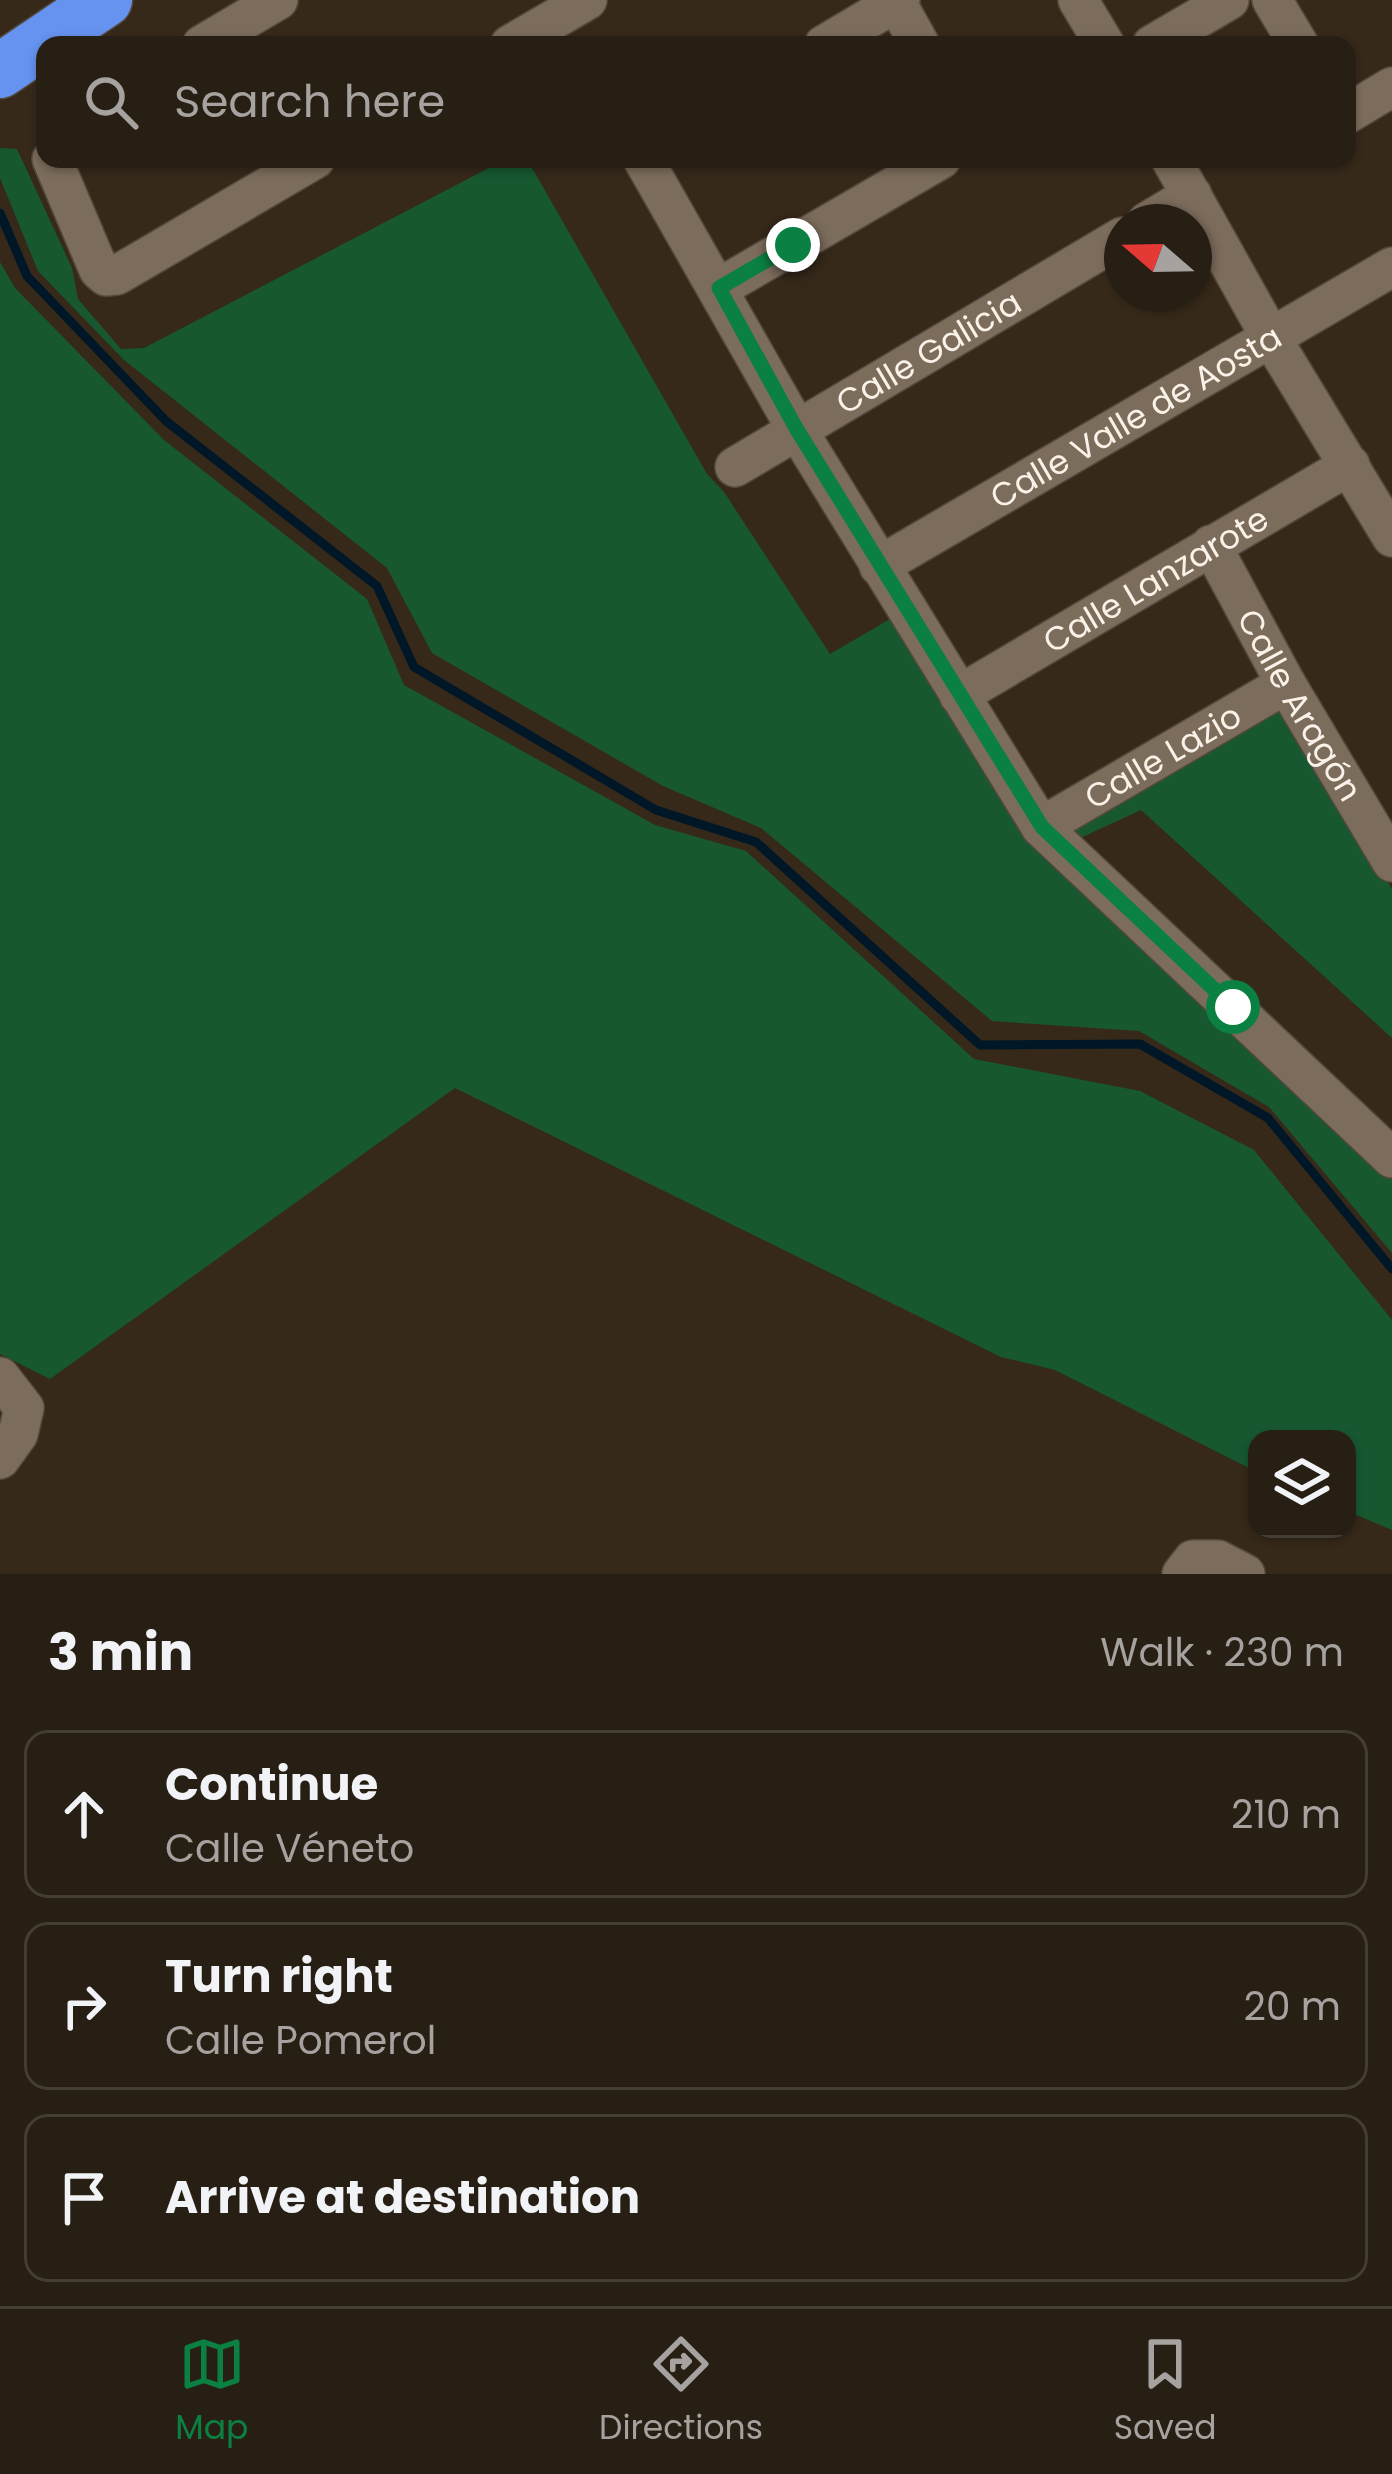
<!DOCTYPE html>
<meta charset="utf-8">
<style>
body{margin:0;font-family:Poppins,sans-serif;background:#342c22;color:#f1f3f6}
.controls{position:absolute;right:36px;bottom:36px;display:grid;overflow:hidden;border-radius:24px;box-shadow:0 3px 9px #0004}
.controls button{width:108px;height:108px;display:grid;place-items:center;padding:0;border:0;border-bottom:3px solid #443d34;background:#281f14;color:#f1f3f6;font:60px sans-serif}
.compass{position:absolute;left:1104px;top:204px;width:108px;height:108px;border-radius:50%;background:#281f14;box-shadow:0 3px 9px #0004;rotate:290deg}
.stop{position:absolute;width:36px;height:36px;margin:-27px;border:9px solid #0b8043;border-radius:50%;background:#fff}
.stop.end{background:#0b8043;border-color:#fff;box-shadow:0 3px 12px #0008}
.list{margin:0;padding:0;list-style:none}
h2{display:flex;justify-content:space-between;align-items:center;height:156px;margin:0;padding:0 48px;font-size:51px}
h2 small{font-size:39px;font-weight:400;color:#a5a2a0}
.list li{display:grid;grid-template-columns:78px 1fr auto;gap:36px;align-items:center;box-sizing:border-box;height:168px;margin:0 24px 24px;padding:0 24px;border:3px solid #443d34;border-radius:24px}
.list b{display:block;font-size:45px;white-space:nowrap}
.list p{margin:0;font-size:39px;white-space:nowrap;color:#a5a2a0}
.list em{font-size:39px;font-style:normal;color:#a5a2a0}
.icon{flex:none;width:66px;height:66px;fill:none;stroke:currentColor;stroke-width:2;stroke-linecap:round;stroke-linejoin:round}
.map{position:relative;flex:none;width:1392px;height:1574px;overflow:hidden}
.search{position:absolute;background:#281f14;box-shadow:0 3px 9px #0004;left:36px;right:36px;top:36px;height:132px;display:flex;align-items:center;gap:30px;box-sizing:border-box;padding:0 42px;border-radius:24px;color:#a5a2a0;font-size:45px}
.sheet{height:732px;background:#281f14}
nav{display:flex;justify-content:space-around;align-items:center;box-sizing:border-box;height:168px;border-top:3px solid #443d34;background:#281f14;font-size:33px;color:#a5a2a0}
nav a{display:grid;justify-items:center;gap:6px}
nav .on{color:#0b8043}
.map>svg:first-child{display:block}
.green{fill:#175831}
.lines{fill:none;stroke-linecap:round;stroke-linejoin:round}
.stream{stroke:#001727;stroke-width:9}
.minor-casing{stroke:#53483b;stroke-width:42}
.highway-casing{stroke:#53483b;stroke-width:57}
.minor{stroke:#7c6c5c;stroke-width:39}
.highway{stroke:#6693f0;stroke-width:54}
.route{stroke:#0b8043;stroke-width:15}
.labels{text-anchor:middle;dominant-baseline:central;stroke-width:9;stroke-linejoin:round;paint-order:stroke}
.street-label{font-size:33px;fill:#faf2e8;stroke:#36291a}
</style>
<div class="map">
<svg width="1392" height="1574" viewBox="0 0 1392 1574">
<rect width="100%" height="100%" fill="#36291a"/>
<path class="green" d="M0,148L17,149L72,268L78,299L121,349L144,348L506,159H527L707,474L724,492L830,654L890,619L1024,838L1392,1179V1253L1269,1107L1139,1031L992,1021L761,828L663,786L432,653L387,568L124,360L38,271L0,178Z
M0,262L15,288L164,440L367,599L404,685L655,825L746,851L974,1059L1140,1091L1254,1150L1392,1320V1530L1347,1511V1439H1257V1472L1055,1370L1001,1357L455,1088L50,1379L0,1354Z
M1283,703L1392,889V1038L1141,810L1078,839L1065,828Z"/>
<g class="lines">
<path class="stream" d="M0,213L27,276L166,421L377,586L414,667L656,810L756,842L980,1045L1140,1044L1268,1118L1392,1269"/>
<defs>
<g id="minor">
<path d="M1078,0L1105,45"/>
<path d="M1272,0L1299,45"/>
<path d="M896,2L920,45"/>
<path d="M202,45L278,0"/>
<path d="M510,45L587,0"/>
<path d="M824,45L900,0"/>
<path d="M1152,45L1229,0"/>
<path d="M1347,114L1392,87"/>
<path d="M52,159L99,270L106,276L117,275L315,159"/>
<path d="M643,159L796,428L1041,827L1392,1158"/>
<path d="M1171,159L1270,336L1392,537"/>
<path d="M1147,222L1192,195"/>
<path d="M719,288L941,159"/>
<path id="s1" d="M735,467L1122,237"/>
<path id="s2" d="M1211,545L1286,684L1392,862"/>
<path id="s3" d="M879,566L1392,267"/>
<path id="s4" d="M959,695L1350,465"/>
<path id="s5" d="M1041,827L1286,684"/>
<path d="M0,1377L24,1408L18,1434L0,1459"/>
<path d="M1182,1574L1193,1560H1218L1245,1574"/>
</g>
<path id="highway" d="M0,71L105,0"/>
</defs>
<use href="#minor" class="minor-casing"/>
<use href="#highway" class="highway-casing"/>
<use href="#minor" class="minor"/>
<use href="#highway" class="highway"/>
</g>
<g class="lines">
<path class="route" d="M793,245L719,288L796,428L1042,827L1233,1007"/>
</g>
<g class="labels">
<g class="street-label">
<text stroke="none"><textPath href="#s1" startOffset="225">Calle Galicia</textPath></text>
<text stroke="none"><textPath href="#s3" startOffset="297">Calle Valle de Aosta</textPath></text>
<text stroke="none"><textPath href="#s4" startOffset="228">Calle Lanzarote</textPath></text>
<text stroke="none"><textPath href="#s2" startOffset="183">Calle Aragón</textPath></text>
<text stroke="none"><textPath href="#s5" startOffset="141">Calle Lazio</textPath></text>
</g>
</g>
</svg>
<div class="controls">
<button><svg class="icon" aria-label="layers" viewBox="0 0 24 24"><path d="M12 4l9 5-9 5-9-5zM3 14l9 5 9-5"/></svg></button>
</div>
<svg class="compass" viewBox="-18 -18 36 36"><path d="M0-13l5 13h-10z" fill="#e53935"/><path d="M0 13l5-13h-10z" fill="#a5a2a0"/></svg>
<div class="stop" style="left:1233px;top:1007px"></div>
<div class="stop end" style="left:793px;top:245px"></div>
<div class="search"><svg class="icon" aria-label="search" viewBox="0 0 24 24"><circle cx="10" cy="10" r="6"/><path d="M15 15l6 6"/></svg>Search here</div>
</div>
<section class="sheet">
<h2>3 min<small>Walk · 230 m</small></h2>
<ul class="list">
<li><svg class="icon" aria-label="ahead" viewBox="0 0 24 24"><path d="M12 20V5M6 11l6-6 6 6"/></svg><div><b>Continue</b><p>Calle Véneto</p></div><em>210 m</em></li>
<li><svg class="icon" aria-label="right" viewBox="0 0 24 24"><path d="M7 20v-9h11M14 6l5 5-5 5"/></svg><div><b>Turn right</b><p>Calle Pomerol</p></div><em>20 m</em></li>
<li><svg class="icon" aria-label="arrive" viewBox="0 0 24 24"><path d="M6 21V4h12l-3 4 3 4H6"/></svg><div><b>Arrive at destination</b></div></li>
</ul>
</section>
<nav>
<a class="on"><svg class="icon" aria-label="map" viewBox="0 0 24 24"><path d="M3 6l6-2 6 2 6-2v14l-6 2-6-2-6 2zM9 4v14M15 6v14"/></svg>Map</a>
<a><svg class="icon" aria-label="directions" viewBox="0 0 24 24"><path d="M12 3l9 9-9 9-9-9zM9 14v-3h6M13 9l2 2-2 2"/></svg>Directions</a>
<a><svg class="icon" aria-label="saved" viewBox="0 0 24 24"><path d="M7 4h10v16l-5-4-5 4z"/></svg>Saved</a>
</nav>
